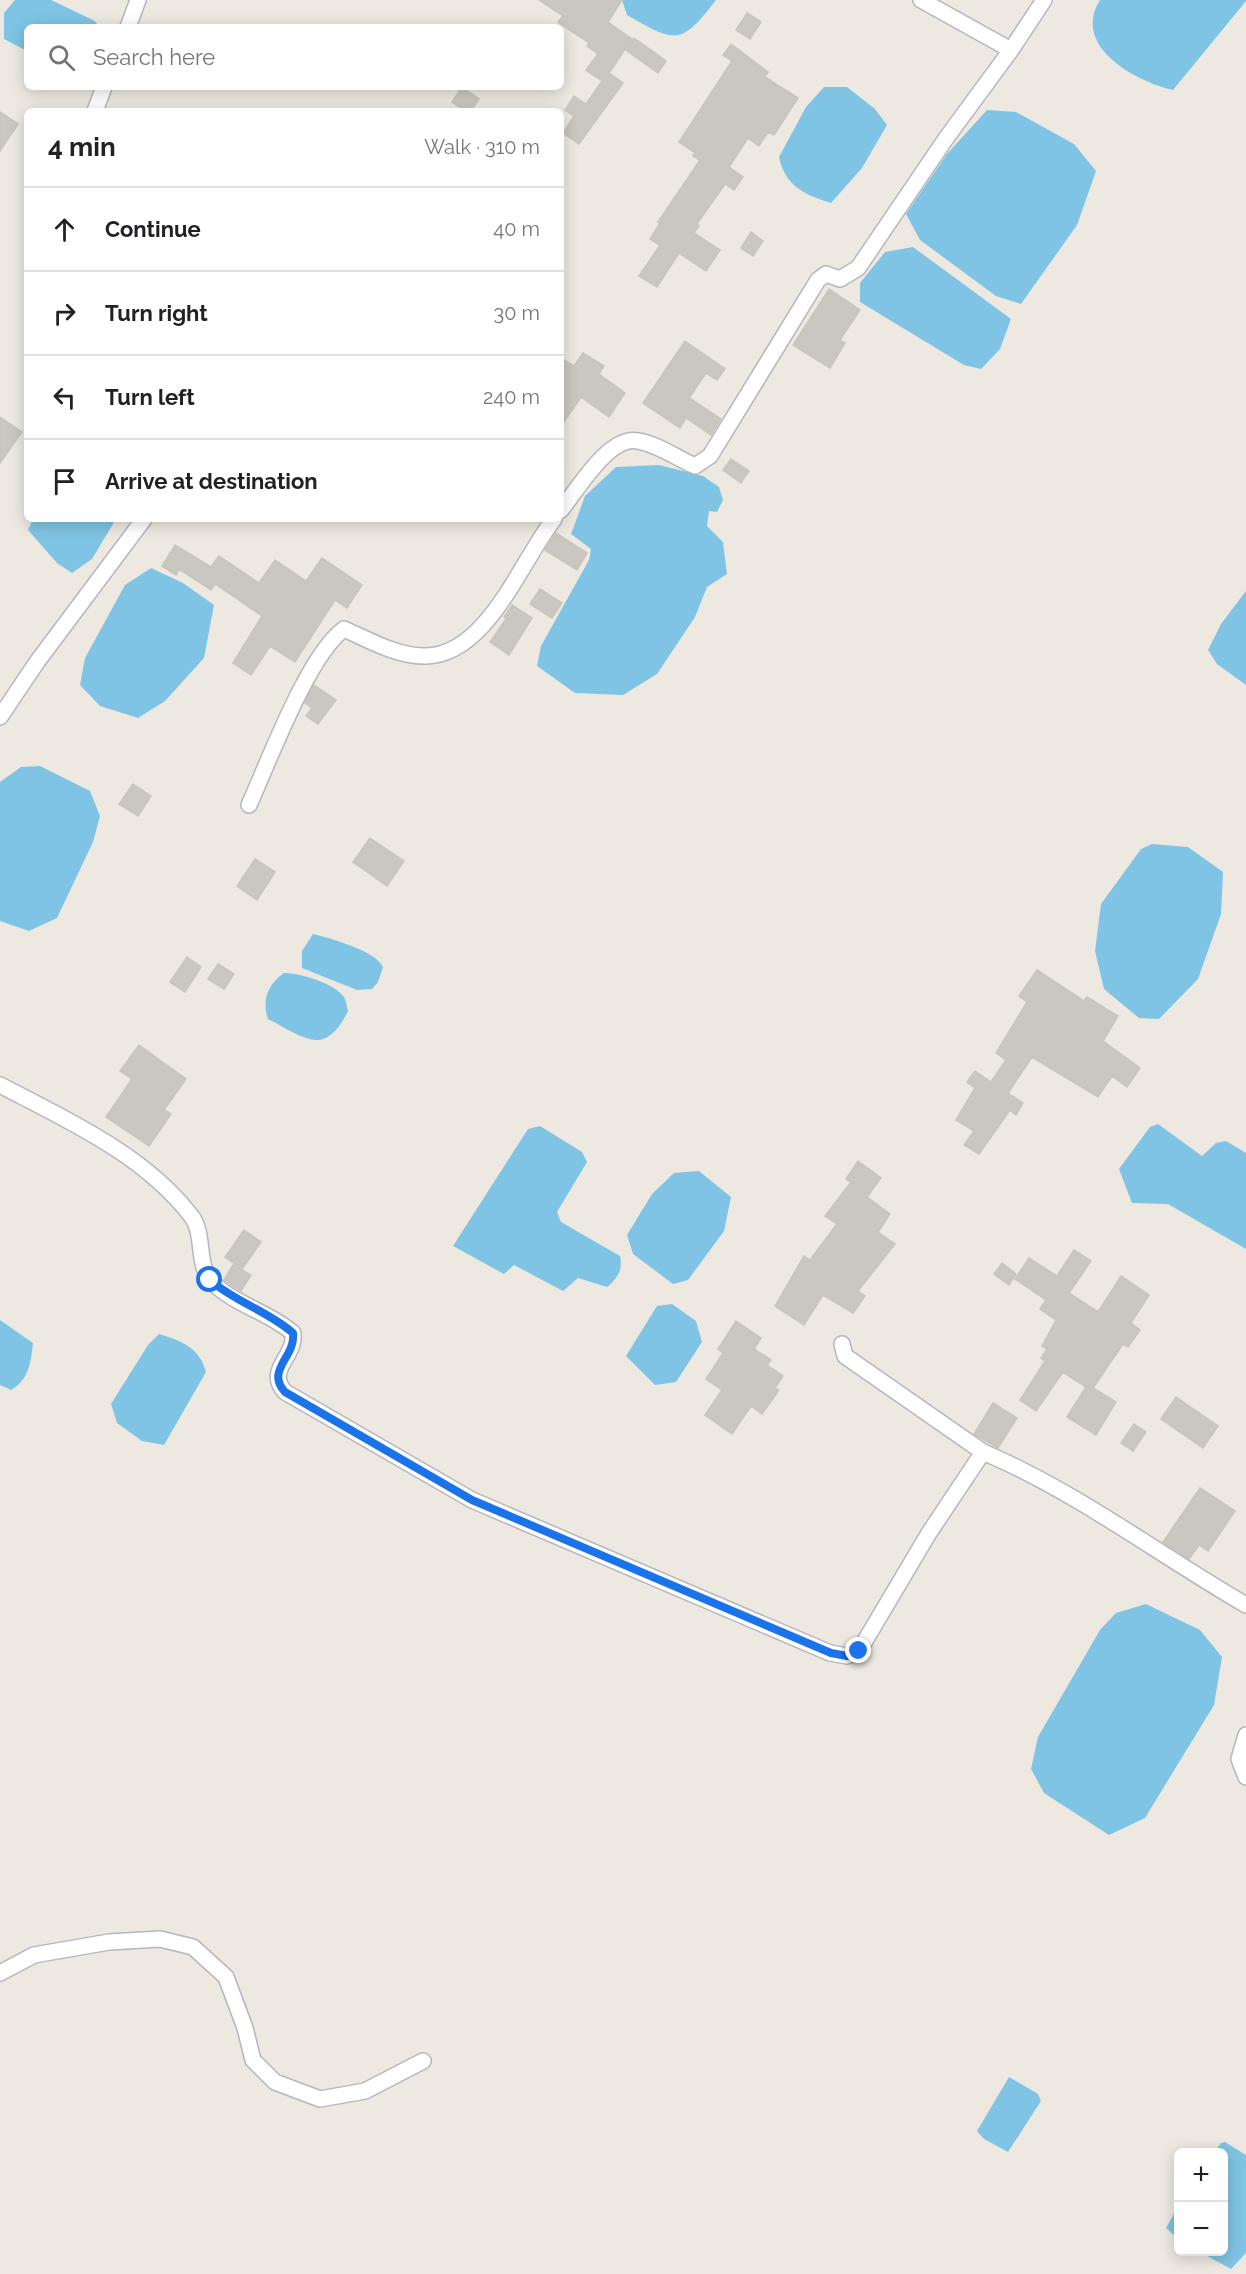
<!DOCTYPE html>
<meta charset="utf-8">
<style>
body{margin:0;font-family:Raleway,sans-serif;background:#f6f6f6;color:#202124}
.controls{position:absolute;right:18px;bottom:18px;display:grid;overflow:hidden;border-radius:9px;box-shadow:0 3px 15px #0003}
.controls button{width:54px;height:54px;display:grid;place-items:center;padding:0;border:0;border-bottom:2px solid #e0e0e0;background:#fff;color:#202124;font:30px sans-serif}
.stop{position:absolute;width:18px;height:18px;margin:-14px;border:4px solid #1a73e8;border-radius:50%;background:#fff}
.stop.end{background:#1a73e8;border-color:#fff;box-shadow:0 2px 6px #0008}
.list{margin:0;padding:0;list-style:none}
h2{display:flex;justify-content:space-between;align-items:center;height:78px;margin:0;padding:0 24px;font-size:26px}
h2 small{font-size:20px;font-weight:400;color:#757577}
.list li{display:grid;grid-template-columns:39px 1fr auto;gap:18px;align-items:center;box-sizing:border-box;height:84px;padding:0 24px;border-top:2px solid #e0e0e0}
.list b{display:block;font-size:22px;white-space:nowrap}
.list em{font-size:20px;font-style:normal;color:#757577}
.icon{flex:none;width:33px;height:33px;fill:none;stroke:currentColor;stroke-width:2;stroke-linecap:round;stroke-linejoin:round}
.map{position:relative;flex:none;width:1246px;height:2274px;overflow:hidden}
.search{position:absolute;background:#fff;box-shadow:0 3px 15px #0003;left:24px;top:24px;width:540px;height:66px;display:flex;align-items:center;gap:15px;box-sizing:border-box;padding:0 21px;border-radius:9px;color:#757577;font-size:22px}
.panel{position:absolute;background:#fff;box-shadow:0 3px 15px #0003;left:24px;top:108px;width:540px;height:414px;border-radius:9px}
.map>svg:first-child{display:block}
.water{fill:#7fc4e4}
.building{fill:#c9c7bf;stroke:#c9c5bb;stroke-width:1.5}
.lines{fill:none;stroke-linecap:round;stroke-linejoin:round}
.minor-casing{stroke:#b5b6bf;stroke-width:18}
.minor{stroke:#fff;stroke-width:15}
.route{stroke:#1a73e8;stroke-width:8}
</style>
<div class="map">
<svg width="1246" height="2274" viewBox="0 0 1246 2274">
<rect width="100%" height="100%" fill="#ede9e1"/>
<path class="water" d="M15,0H51L95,21L99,27H27V51L4,39V13Z
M622,0H716C681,46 675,43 627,15Z
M1100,0H1246V1L1173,90C1135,81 1071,46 1100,0Z
M824,87H847L875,109L887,125L862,168L831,203C805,195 785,186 779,157L806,107Z
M987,110L1016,112L1074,144L1096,171L1077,225L1021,304L996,296L920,240L906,214L947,154Z
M913,247L1011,319L1000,349L981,369L964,365L860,302V283L885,252Z
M659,465L703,476L719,487L723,500L717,512L709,511L707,526L723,542L727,574L707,587L695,617L657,674L623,695L575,693L537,666L541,646L589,560L591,549L571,534L585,496L616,467Z
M33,519H116L92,559L72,573L57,563L28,530Z
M151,568L183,583L214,605L204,658L165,701L138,718L100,706L80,685L85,658L125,585Z
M1246,591V685L1217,664L1208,650L1221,624Z
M40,766L90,791L100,816L93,842L57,918L29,931L0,921V782L21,767Z
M1152,844L1188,847L1223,872L1221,914L1198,979L1159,1019L1139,1018L1104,989L1095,951L1101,904L1141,849Z
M313,934C330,938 376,951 383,967L378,982L372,989L357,990L302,968V951Z
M284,973C300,973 334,983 344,997C346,1000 347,1007 348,1011C325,1058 305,1038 268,1019C262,1000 267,985 284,973Z
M1158,1124L1202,1156L1216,1143L1226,1141L1246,1153V1249L1168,1204L1132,1203L1119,1169L1150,1127Z
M540,1126L582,1152L587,1162L557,1212L561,1222L620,1256C623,1270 618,1278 607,1287L578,1278L563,1291L514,1265L504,1274L453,1246L528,1129Z
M699,1171L731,1197L724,1231L688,1280L673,1284L633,1254L627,1235L652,1194L674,1173Z
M672,1304L696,1321L702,1342L676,1382L655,1385L626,1356L657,1306Z
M0,1320L33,1343C31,1362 29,1380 11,1390L0,1385Z
M159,1334C182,1341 200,1348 206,1372L164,1445L142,1441L117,1423L111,1404L148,1345Z
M1146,1604L1200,1630L1222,1657L1214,1705L1145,1818L1109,1835L1044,1793L1031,1769L1038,1737L1100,1630L1116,1613Z
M1009,2077L1038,2094L1041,2101L1008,2152L984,2139L977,2131Z
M1225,2142L1246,2155V2253L1231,2269L1200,2252H1224V2152H1214L1221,2143Z
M1178,2206V2239L1166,2228Z"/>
<path class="building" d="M539,0H622L608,22L632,39L609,73L623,83L579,144L563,133L574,116L565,110L574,96L586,104L602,81L586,70L598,54L587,46L589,43L558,22L563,16Z
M747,13L761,22L750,39L736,30Z
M634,38L666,61L658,73L626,50Z
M731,44L768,72L765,77L798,98L774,135L768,132L759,146L748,138L729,167L743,177L734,190L725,184L697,224L699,226L694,233L720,250L706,271L679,253L657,287L639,276L660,245L650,239L660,223L658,222L700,160L693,156L695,153L679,142L732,61L723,55Z
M462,87L479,99L471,111H465L452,102Z
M0,112L18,124L0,151Z
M751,232L763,241L753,256L741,248Z
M829,289L860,310L840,340L845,343L830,368L793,345Z
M685,341L725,369L717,380L706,373L689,398L721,419L711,435L686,418L680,428L643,403Z
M583,353L604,366L599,374L625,393L609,417L581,397L561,426V358L574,366Z
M0,417L22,432L0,463Z
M731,459L749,471L741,483L723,470Z
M556,533L587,553L577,570L545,550Z
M175,545L211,567L219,556L259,583L275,560L306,581L322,558L362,585L347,608L335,600L295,662L270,646L251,675L233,663L262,616L215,584L211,590L179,569L176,575L162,566Z
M540,589L562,603L552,618L530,604Z
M512,605L532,618L509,655L490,642L506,619L504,617Z
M314,685L336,700L318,724L306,716L312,708L305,703Z
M133,784L151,796L138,816L119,804Z
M370,838L404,861L387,886L353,862Z
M255,859L275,872L257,900L237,886Z
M187,957L201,967L185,992L170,982Z
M218,964L234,974L224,989L208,979Z
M1037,970L1084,1001L1087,997L1118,1016L1103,1041L1140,1068L1127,1087L1112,1076L1098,1097L1032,1057L1008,1093L1023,1103L1016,1115L1010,1110L979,1154L964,1145L974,1131L956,1120L975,1088L967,1082L975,1071L991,1082L1006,1060L996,1053L1027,1002L1019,996Z
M139,1045L186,1079L164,1110L171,1114L149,1146L106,1117L132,1079L120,1071Z
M858,1161L881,1178L867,1197L890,1214L878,1232L895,1244L858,1291L865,1296L853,1313L823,1295L804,1325L775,1306L804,1256L810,1260L837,1224L825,1216L851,1182L846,1179Z
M244,1230L261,1242L242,1269L225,1257Z
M1074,1250L1091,1261L1069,1293L1098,1312L1121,1276L1149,1295L1131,1323L1140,1330L1128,1347L1123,1344L1093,1388L1116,1402L1096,1435L1067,1417L1086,1387L1063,1372L1036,1411L1020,1400L1045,1361L1041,1358L1047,1349L1042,1346L1056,1320L1040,1309L1046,1300L1015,1279L1029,1258L1057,1276Z
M1002,1263L1016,1274L1009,1285L994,1274Z
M233,1265L251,1275L241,1291L224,1280Z
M736,1321L761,1338L754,1349L771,1360L767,1365L783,1376L775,1388L779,1390L762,1414L751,1406L732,1434L705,1415L722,1390L706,1379L723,1353L718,1349Z
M1176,1397L1218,1426L1203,1448L1161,1419Z
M993,1403L1017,1418L998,1448L974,1434Z
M1134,1424L1146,1432L1133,1451L1121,1443Z
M1200,1488L1235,1511L1208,1551L1199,1545L1189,1559L1163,1542Z"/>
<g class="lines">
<defs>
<path id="minor" d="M921,0L1011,50L1044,0
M128,27L138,0
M95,111L104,87
M561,510C577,490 610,434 638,441C657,444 677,458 695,466L710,456L818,280L826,274L840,279L858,268L947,137L1011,50
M0,717L37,662L144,519
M249,805C269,761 308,655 344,629C369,640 398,657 426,656C487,655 521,561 554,519
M0,1085C67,1120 145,1155 192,1217C205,1235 196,1265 212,1282C235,1305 269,1312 293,1333C296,1357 265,1370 285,1392L472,1500L830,1653L847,1656L859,1651L929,1533L983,1452C1077,1492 1158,1554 1246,1605
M842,1344L845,1356L983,1452
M1246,1735L1239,1759L1246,1777
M0,1973L34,1955L109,1942L160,1939L193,1947L226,1977L245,2028L253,2060L275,2082L320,2099L365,2091L423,2061"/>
</defs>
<use href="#minor" class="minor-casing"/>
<use href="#minor" class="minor"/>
</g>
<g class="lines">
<path class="route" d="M210,1280C235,1302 268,1311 293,1333C296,1357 265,1370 285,1392L472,1500L831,1653L847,1656L859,1651"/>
</g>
</svg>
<div class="controls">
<button>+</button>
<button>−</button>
</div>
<div class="stop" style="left:210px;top:1280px"></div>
<div class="stop end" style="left:859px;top:1651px"></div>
<div class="search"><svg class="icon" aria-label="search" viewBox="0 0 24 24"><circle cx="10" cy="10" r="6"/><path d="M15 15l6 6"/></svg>Search here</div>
<section class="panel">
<h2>4 min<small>Walk · 310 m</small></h2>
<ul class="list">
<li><svg class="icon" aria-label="ahead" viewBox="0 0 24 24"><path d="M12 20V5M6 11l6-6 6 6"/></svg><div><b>Continue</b></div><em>40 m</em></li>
<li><svg class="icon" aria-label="right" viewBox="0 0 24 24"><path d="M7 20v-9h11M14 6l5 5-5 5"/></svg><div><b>Turn right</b></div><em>30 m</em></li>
<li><svg class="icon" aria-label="left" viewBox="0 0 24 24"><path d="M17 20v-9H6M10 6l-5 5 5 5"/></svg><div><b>Turn left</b></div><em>240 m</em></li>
<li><svg class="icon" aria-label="arrive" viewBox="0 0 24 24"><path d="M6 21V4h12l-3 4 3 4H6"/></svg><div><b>Arrive at destination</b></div></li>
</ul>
</section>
</div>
